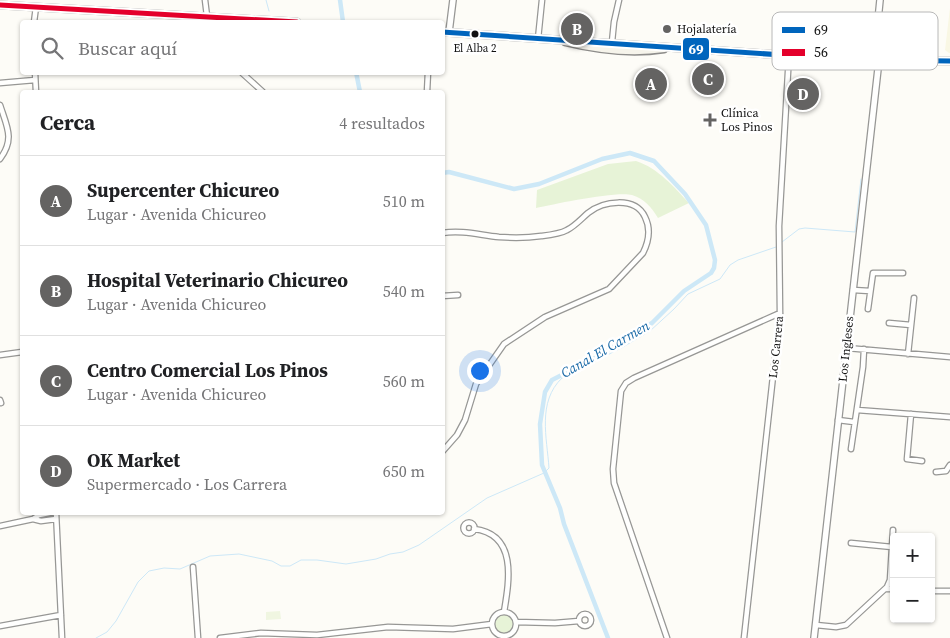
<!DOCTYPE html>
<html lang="es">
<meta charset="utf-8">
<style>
body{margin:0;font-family:"Source Serif 4",serif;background:#f2f2f2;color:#202124}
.controls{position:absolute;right:15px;bottom:15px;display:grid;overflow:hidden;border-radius:5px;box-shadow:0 1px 4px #0004}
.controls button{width:45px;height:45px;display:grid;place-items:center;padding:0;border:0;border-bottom:1px solid #e0e0e0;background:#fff;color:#202124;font:25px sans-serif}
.you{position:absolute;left:479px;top:370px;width:18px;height:18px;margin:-12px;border:4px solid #fff;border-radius:50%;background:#1a73e8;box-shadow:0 0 0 8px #1a73e833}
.badge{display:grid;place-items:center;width:32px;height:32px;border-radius:50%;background:#646362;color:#fff;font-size:16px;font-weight:700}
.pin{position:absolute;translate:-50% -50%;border:2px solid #fff;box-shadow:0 1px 5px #0006}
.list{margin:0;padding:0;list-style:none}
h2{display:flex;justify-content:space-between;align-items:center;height:65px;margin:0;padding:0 20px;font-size:21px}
h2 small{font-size:16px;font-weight:400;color:#757577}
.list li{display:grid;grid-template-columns:32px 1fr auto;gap:15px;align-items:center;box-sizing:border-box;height:90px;padding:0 20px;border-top:1px solid #e0e0e0}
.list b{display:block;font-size:19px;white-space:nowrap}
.list p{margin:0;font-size:16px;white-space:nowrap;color:#757577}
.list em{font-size:16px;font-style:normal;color:#757577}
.icon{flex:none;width:28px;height:28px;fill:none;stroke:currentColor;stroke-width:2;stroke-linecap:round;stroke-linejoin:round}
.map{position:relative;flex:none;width:950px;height:638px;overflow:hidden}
.search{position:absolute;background:#fff;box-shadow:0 1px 4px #0004;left:20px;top:20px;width:425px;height:55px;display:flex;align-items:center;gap:12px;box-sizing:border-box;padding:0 18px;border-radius:5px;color:#757577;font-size:19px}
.panel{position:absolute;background:#fff;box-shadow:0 1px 4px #0004;left:20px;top:90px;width:425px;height:425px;border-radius:5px}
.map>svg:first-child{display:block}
.farmland{fill:#f9f7e4}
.green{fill:#e7f3d7}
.pitch{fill:#f0f6e1}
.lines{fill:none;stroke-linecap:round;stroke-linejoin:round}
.stream{stroke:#cde8f7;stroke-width:1}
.canal{stroke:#cde8f7;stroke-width:4.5}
.minor-casing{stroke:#979795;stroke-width:7}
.tertiary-casing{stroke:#979795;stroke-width:8}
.secondary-casing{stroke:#8e8d8b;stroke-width:9}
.minor{stroke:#fffffe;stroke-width:4.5}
.tertiary{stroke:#fffffe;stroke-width:5.5}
.secondary{stroke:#f6f4eb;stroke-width:6}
.bus-1-casing{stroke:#fff;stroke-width:9}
.bus-2-casing{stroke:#fff;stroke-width:9}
.bus-1{stroke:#0065bd;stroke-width:5}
.bus-2{stroke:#e4002b;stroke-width:5}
.poi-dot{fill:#646362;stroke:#fff;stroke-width:2}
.bus-dot{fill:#111;stroke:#fff;stroke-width:2}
.labels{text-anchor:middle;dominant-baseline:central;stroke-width:5;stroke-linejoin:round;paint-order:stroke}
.bus-label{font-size:11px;fill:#111;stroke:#fff}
.poi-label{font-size:12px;fill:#111;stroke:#fff;text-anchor:start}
.street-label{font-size:12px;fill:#111;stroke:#fff}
.water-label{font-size:14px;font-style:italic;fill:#1768a6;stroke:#fff}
.key{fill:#fff;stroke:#b8b8b8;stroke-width:1}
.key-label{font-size:14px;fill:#111}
.line-badge{stroke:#fff;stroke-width:2}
.badge-label{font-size:14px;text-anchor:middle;font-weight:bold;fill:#fff}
</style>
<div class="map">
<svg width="950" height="638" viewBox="0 0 950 638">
<rect width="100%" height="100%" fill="#fdfcf7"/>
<path class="farmland" d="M950,8V53H949L945,50Z"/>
<path class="green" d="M636,161C658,168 674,187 689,203L658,218C651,207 645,199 632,195C616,191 555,204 536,208L537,190L608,164Z
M494 624a10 10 0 1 1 20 0a10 10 0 1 1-20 0Z"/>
<path class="pitch" d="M280,611L281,619L266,620V612Z"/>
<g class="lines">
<path class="stream" d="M266,0L269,11
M782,242L799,229L805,228L855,232L861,179
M96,638L107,632L116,621L138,582L149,571L164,568L180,569L210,556L239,554L272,561L281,566H290L301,560H317L346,564L376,559L390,554L403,552L419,545L487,498L544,473L549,468C547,438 537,402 562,378L623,347L650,331L674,309L688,294L720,279L730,265L738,260L776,247"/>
<path class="canal" d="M340,0L343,22
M356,72L360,92
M442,173L449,172L514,189L539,184L602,159L630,153L654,161L685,194L706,225L715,260L714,268L711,273L684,291L652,323L597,357L552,380L545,392L540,424L542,465L560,508L564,524L608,638"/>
<defs>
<path id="minor" d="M205,0L207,16
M34,22L36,7
M538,39L542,0
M612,42L614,22L619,0
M35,72L36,92
M241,72L263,92
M0,83L35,80
M427,92L428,72
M0,105C7,127 15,139 0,159
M442,233C463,230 479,235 499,237C513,238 527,238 541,236C550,235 560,234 567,230C575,226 581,219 588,213C603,201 635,196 645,217C651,229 649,241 643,253L609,289L545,317L504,344L476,384L465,420L457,435L442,452
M853,290L870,291
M442,296L458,295
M868,309L873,273H903
M889,323L911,325
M847,348L950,357
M908,354L914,298
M0,355L22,352
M0,400L1,403
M857,410L950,417
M911,414L907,459L922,461
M838,420L854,422
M851,449L863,367L864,349
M936,472L946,471L950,465
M56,512L62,638
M33,519L41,521L56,519
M463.5 528a5.5 5.5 0 1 1 11 0a5.5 5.5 0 1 1-11 0Z
M0,526L33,519L39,515L54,512
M474,529C518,534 509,582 504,612
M851,543L892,547
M193,567L198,638
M885,589H894
M931,591H950
M492 624a12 12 0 1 1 24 0a12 12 0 1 1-24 0Z
M579 620a6 6 0 1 1 12 0a6 6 0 1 1-12 0Z
M516,622L555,623L579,621
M816,625L836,627L846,625L887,587L890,580L893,530
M0,626L61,615
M220,638L261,633L317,635L388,627L453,629L492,624
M667,638L614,483L613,469L621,391L626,383L634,378L780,313
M744,638L780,313L779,226L789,55"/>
<path id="tertiary" d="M449,32L453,0
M874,60L880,0
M814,638L879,60"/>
<path id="secondary" d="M0,5L297,22
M442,32L812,57L874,60L950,61
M565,42C598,50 631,54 664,49"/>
</defs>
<use href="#minor" class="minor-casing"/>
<use href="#tertiary" class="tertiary-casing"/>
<use href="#secondary" class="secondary-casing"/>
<use href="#minor" class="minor"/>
<use href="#tertiary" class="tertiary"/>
<use href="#secondary" class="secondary"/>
<defs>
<path id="bus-1" d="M442,32L812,57L874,60L950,61"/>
<path id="bus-2" d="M0,5L297,22"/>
</defs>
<use href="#bus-1" class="bus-1-casing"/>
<use href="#bus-2" class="bus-2-casing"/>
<use href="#bus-1" class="bus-1"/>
<use href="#bus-2" class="bus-2"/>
</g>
<g class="poi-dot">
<circle cx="667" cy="29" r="5"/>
<path d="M707.5 112.5h5v5h5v5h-5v5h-5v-5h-5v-5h5z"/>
</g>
<circle class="bus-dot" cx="475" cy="34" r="4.5"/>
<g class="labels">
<g class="bus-label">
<text x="475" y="48">El Alba 2</text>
</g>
<g class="poi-label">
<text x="677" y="29">Hojalatería</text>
<text x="721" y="113">Clínica<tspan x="721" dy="14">Los Pinos</tspan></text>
</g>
<g class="street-label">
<text transform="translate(776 347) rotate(-84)">Los Carrera</text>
<text transform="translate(846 349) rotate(-84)">Los Ingleses</text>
</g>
<g class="water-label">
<text transform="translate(605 349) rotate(-30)">Canal El Carmen</text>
</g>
</g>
<rect x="772" y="12" width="166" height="58" rx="8" class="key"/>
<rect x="782" y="27" width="23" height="6" fill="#0065bd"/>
<rect x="782" y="49" width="23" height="7" fill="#e4002b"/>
<g class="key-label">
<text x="814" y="35">69</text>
<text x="814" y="57">56</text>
</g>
<rect class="line-badge" x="682" y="37" width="28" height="24" rx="5" fill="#0065bd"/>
<g class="badge-label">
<text x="696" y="54">69</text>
</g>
</svg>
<div class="controls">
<button>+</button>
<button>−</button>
</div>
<div class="you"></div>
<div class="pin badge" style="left:651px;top:84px">A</div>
<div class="pin badge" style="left:577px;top:29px">B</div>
<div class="pin badge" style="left:708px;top:79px">C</div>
<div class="pin badge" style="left:803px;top:94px">D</div>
<div class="search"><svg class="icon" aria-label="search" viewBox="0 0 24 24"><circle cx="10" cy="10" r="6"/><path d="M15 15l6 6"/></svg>Buscar aquí</div>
<section class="panel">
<h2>Cerca<small>4 resultados</small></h2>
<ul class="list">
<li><span class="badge">A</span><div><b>Supercenter Chicureo</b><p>Lugar · Avenida Chicureo</p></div><em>510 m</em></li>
<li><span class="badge">B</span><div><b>Hospital Veterinario Chicureo</b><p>Lugar · Avenida Chicureo</p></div><em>540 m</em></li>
<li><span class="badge">C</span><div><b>Centro Comercial Los Pinos</b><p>Lugar · Avenida Chicureo</p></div><em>560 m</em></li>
<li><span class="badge">D</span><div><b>OK Market</b><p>Supermercado · Los Carrera</p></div><em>650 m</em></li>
</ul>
</section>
</div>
